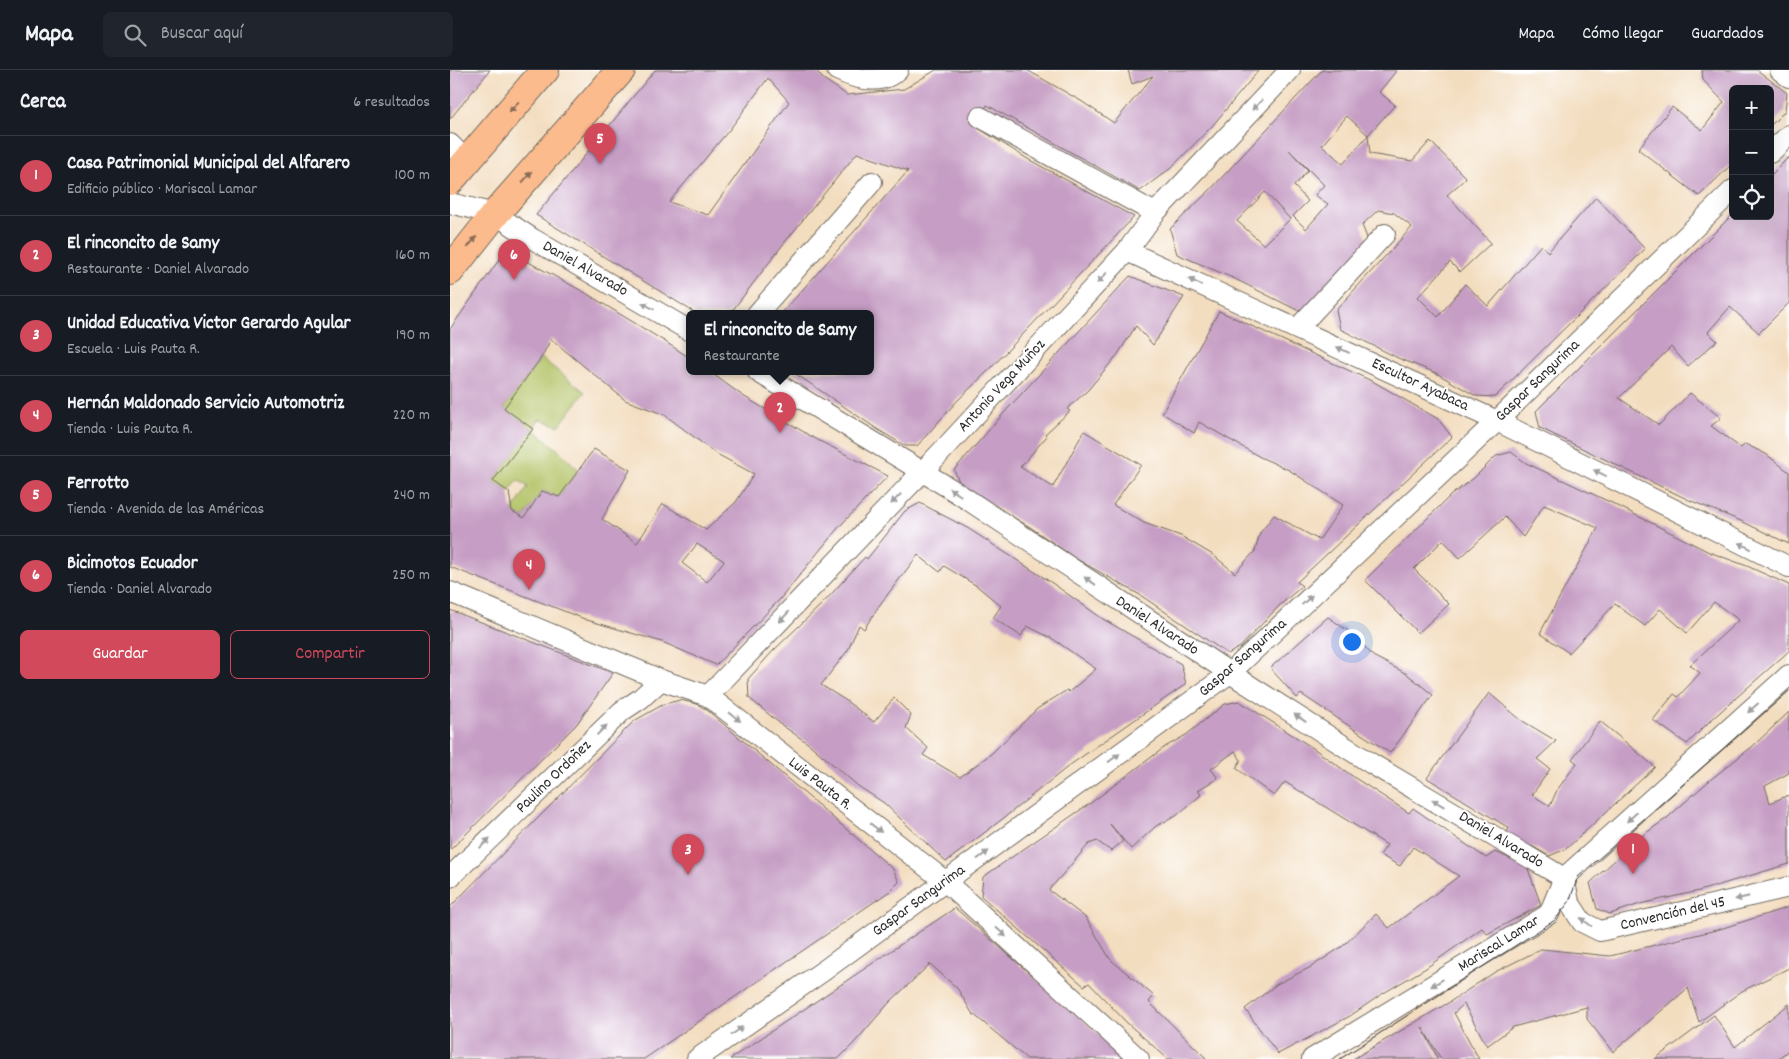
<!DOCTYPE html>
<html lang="es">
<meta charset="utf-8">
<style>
body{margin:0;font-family:Dekko,sans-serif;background:#20242c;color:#f1f3f6}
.controls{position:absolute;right:15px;top:15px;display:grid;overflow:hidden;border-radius:8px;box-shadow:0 5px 20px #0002}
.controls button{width:45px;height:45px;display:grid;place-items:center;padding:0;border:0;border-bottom:1px solid #363941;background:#171b24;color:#f1f3f6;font:25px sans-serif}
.you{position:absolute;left:901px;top:571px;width:18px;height:18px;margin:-12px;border:4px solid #fff;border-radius:50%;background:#1a73e8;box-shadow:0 0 0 8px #1a73e833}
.badge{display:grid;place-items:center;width:32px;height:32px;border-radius:50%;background:#d1495b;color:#fff;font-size:16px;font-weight:700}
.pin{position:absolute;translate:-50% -41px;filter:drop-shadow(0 1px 2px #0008)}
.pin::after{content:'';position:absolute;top:26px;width:18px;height:15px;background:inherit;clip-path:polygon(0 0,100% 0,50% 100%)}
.popup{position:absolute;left:236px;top:240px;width:188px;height:65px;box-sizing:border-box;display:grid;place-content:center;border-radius:8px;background:#171b24;filter:drop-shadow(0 1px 4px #0005);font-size:16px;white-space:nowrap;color:#9ea1a6}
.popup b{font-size:19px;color:#f1f3f6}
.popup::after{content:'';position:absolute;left:50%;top:100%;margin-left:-10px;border:10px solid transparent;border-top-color:#171b24}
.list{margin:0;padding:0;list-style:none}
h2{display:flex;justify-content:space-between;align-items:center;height:65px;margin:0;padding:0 20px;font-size:21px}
h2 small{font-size:16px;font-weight:400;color:#9ea1a6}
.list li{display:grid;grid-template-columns:32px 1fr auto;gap:15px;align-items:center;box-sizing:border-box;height:80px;padding:0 20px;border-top:1px solid #363941}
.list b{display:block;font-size:19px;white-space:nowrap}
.list p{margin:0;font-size:16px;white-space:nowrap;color:#9ea1a6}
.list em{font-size:16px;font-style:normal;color:#9ea1a6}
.actions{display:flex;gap:10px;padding:15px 20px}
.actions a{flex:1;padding:11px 0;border:1px solid #d1495b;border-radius:8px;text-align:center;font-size:18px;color:#d1495b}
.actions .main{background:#d1495b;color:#fff}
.icon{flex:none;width:28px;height:28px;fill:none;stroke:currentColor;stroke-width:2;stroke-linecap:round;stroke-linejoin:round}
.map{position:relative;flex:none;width:1339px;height:989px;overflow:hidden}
header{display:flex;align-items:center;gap:30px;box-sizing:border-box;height:70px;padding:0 25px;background:#171b24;border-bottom:1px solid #363941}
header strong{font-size:24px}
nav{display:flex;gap:28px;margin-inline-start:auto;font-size:18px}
.search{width:350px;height:45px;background:#20242c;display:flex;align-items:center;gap:12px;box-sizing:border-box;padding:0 18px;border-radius:8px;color:#9ea1a6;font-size:19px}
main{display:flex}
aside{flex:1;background:#171b24}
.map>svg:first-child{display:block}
.green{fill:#b2c265;stroke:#6e7648}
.building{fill:#c69ec5;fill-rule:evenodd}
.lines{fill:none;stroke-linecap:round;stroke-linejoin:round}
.minor-casing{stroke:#71695f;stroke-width:22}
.primary-casing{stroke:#71695f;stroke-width:30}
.minor{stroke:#fff;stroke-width:20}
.primary{stroke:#fbbb8d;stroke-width:28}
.tram{stroke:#2b2b2b;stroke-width:1}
.oneway{fill:#a0a0a0}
.oneway2{fill:#896c57}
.labels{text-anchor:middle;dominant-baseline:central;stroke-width:4;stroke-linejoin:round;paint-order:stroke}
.street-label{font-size:16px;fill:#2b2b2b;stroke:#fff}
</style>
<header>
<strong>Mapa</strong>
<div class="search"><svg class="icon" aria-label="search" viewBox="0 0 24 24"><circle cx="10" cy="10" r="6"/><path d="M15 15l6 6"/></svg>Buscar aquí</div>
<nav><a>Mapa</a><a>Cómo llegar</a><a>Guardados</a></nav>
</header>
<main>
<aside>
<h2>Cerca<small>6 resultados</small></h2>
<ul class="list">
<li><span class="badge">1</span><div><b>Casa Patrimonial Municipal del Alfarero</b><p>Edificio público · Mariscal Lamar</p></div><em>100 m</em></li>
<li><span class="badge">2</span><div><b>El rinconcito de Samy</b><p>Restaurante · Daniel Alvarado</p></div><em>160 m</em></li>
<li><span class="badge">3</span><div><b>Unidad Educativa Victor Gerardo Agular</b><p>Escuela · Luis Pauta R.</p></div><em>190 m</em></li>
<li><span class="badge">4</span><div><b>Hernán Maldonado Servicio Automotriz</b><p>Tienda · Luis Pauta R.</p></div><em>220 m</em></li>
<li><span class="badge">5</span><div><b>Ferrotto</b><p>Tienda · Avenida de las Américas</p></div><em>240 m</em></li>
<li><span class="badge">6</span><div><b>Bicimotos Ecuador</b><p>Tienda · Daniel Alvarado</p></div><em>250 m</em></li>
</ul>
<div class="actions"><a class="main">Guardar</a><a>Compartir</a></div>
</aside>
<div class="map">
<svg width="1339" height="989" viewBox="0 0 1339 989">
<rect width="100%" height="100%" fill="#fff"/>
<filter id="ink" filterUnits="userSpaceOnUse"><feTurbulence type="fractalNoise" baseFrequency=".02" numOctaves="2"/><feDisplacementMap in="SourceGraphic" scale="10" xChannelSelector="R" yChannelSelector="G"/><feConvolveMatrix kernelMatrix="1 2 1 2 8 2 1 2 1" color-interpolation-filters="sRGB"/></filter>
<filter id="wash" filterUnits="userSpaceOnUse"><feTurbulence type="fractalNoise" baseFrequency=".0096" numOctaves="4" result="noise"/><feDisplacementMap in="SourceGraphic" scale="20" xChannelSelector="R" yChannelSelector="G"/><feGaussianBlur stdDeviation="1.12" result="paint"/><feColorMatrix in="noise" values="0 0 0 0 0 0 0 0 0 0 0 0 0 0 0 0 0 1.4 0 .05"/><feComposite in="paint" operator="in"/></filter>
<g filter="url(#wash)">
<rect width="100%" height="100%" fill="#f3ddbf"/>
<path class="green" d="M91,288L135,322L109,356L89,349L83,359L105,377L129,400L109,427L92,421L74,448L62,441L78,417L68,410L59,422L43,411L82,359L54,338Z"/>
<g id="blocks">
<path class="building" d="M0,0H40L0,49Z
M205,0H366L372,8L397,25L454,19L486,0H577L631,31L664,53L703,6L682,14L678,0H809L763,55L721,98L690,121L537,35L525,56L576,88L684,147L542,297L507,331L467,376H455L427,359L343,302H420V244H331L458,101L407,83L331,177L282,241L276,244H247L86,145ZM318,8L339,32L258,145L219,132L280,59Z
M872,0H947L929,22L945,35L918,65L897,46L872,75L893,94L918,65L920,84L962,91L980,71L1016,108L997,125L1041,173L1010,202L1000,192L968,227L988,247L1015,214L1038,236L1091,175L1098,182L1146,127L1195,179L1045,327L1026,326L986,303L948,288L890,259L886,240L962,157L944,143L928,140L912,155L919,173L859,237L847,240L785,209L727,184L720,159L761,119ZM839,80L874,115L865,125L878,134L856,159L843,146L858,131L844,116L858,100ZM815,122L840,149L814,175L787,151Z
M1252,0H1307L1337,23L1335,41L1320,56V19H1283V93L1249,126L1188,79L1222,37L1252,60L1274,32L1253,10Z
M1339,87V233L1309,263L1280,237L1258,262L1267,271L1238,296L1221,277L1169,328L1209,355L1240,323L1271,348L1261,356L1291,378L1295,374L1316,384L1339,402V474L1291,451L1239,430L1090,358L1086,341L1283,144V146H1320V106Z
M56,180L134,222L214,271L240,288V302H260L293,326L364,368L438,406L388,458L331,528L266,595L212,572L137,550L0,497V259ZM101,269L175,330L215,345L265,383L304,404L286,432L256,460L213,434L187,473L152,449L180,400L144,379L109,427L92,421L74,448L62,441L59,422L43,411L83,359L54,338L91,288ZM247,474L274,491L257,512L232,493Z
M680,206L734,227L703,275L686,256L668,284L638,320L617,339L620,341L595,364L597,366L570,397L603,417L634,361L691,395L663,435L694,453L731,466L763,485L785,503L805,481L810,463L824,445L869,470L893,435L839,400L810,387L749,352L744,363L712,343L769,241L924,312L988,349L1002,367L847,512L852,516L830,535L790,577L778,584L690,525L625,488L580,457L512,418L504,400L562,334Z
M1061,382L1076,393L1162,433L1259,482L1297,496L1339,515V581L1261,650L1237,674L1203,650L1224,624L1228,627L1250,603L1240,595L1289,550L1264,532L1237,563L1210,539L1195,556L1165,534L1119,583L1090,563L1148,458L1094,435L1073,467L1055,447L1010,488L993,470L964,499L999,534L968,563L915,510L1001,425L1024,408L1046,386Z
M470,433L519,459L602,513L653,549L731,594L736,614L620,695L555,747L496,792L434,733L408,716L359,674L333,656L299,628L298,609L323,581L374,532L415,487L417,489L455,441ZM468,485L490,502L494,496L527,516L551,536L543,548L571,566L577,556L603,569L646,599L619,622L617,620L587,639L542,683L510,707L473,685L478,678L456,658L461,645L444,628L424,652L395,630L371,615L398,580L409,555L414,559L431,533Z
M0,540L163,603L126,655L0,780Z
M878,547L904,565L923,586L957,604L983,625L940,683L851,624L847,628L820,598Z
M1039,623L1071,650L1106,671L1087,689L1100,699L1082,725L1100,736L1107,720L1127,693L1122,689L1150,651L1205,697L1116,779L1099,786L1082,776L1080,779L1056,764L1059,758L977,708Z
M230,630L247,634L257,640L443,799L449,812L440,821L194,989H0V837L184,651L214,634Z
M789,631L863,678L905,708L959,743L963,738L1036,788L1045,782L1077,796L1091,835L1037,864L1032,858L976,898L932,924L900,946L828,984L795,939L827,914L861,897L893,876L926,844L939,858L1009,806L963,777L950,796L930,785L937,775L835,712L824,726L786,698L791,690L785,681L761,699L768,708L748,720L751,725L726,746L706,756L681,779L660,754L673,771L661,781L647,771L639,774L599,820L636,848L660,889L704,926L699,932L757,989H718L677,953L639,913L634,916L531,826L533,807L642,732L715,677L736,665L775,634Z
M1339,642V703L1315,716L1320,733L1339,725V794L1249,821L1190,834L1160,844L1147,839L1140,813L1189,768L1217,748L1260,710L1303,676Z
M1339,837V898L1292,921L1249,952L1238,918L1163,982L1137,949V937L1063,957L1037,976L1014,934L1004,943L1029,989H991L972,957L988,989H903L998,933L1045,902L1091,879L1160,886L1270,859Z
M505,838L651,966L674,989H577L522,943L507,918L480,894L438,934L405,972L388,989H280Z
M1339,934V980L1327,989H1205L1264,945L1285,977Z"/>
</g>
</g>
<g filter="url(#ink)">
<use href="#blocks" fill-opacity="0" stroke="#71695f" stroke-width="1"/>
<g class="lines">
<defs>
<path id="minor" d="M387,0C401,7 419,12 434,8C439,7 444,3 448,0
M1330,0L1339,7
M530,47L705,143
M0,74L17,91
M1320,83L1339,65
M0,133L45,144L83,169L240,261
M677,181L1047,351L1339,497
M307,244L422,112
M847,259L935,164
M308,302L506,422L780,603L922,694L1114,808L1119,832L1132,852L1150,861L1339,817
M0,522L211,610L258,626L496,812L689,989
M258,626L494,379L677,181L705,143L840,0
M0,807L172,641L190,629L211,610
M247,989L376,899L780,603L1047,351L1283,120
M862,989L1099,844L1114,808L1339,605"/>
<path id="primary" d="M0,111L95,0
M0,201L45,144L171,0"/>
</defs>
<use href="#minor" class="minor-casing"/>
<use href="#primary" class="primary-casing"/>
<use href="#minor" class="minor"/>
<use href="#primary" class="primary"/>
<path class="tram" d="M890,989L1105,850L1119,832L1128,807L1339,621"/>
</g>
<defs><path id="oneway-solid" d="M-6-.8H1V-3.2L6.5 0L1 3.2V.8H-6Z" transform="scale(1.25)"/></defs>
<g class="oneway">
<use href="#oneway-solid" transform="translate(807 35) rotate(134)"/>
<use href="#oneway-solid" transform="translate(652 208) rotate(133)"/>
<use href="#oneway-solid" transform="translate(745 212) rotate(-155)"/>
<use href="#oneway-solid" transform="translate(198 236) rotate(-150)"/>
<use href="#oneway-solid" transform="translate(893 280) rotate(-155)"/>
<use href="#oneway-solid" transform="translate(1150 403) rotate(-154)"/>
<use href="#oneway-solid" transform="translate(505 422) rotate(-148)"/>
<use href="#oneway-solid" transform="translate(446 429) rotate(134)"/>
<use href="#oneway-solid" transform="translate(1295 476) rotate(-154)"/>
<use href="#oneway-solid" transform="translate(640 511) rotate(-147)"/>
<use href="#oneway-solid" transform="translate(857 530) rotate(-43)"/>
<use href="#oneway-solid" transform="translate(334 547) rotate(133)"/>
<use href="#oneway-solid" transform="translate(1303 638) rotate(138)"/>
<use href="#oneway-solid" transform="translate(285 647) rotate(38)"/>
<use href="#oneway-solid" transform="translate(850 648) rotate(-147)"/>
<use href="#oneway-solid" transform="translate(152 660) rotate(-44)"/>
<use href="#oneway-solid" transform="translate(664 688) rotate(-36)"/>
<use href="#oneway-solid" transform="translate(988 733) rotate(-149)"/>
<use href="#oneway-solid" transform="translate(1182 747) rotate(138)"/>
<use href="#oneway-solid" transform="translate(426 758) rotate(38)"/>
<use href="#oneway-solid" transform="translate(35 773) rotate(-44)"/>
<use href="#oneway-solid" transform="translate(533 785) rotate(-36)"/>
<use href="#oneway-solid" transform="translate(1292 828) rotate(167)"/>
<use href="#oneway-solid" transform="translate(1136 852) rotate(-143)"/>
<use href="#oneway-solid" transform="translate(551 862) rotate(42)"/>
<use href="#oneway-solid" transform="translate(987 913) rotate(149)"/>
<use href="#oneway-solid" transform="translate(287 961) rotate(-35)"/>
</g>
<g class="oneway2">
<use href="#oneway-solid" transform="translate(64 37) rotate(131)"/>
<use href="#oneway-solid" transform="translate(77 107) rotate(-49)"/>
<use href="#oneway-solid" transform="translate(22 172) rotate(-51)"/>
</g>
</g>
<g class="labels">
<g class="street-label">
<text transform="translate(135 199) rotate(30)">Daniel Alvarado</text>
<text transform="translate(1088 311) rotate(-44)">Gaspar Sangurima</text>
<text transform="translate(970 315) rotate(25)">Escultor Ayabaca</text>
<text transform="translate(552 316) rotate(-47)">Antonio Vega Muñoz</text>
<text transform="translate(707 556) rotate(33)">Daniel Alvarado</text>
<text transform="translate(793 588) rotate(-41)">Gaspar Sangurima</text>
<text transform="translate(104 707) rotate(-44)">Paulino Ordoñez</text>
<text transform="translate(370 714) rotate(38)">Luis Pauta R.</text>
<text transform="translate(1051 770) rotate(31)">Daniel Alvarado</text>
<text transform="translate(469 831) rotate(-36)">Gaspar Sangurima</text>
<text transform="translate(1223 844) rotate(-13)">Convención del 45</text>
<text transform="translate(1049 874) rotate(-32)">Mariscal Lamar</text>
</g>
</g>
</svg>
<div class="controls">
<button>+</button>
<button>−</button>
<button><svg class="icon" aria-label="locate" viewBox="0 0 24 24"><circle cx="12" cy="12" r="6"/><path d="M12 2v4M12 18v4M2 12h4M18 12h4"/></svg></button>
</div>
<div class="you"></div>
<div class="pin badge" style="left:1183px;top:804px">1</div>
<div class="pin badge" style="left:330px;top:363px">2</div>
<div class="popup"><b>El rinconcito de Samy</b>Restaurante</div>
<div class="pin badge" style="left:238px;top:805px">3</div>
<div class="pin badge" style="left:79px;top:520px">4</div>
<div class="pin badge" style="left:150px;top:94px">5</div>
<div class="pin badge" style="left:64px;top:210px">6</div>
</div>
</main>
